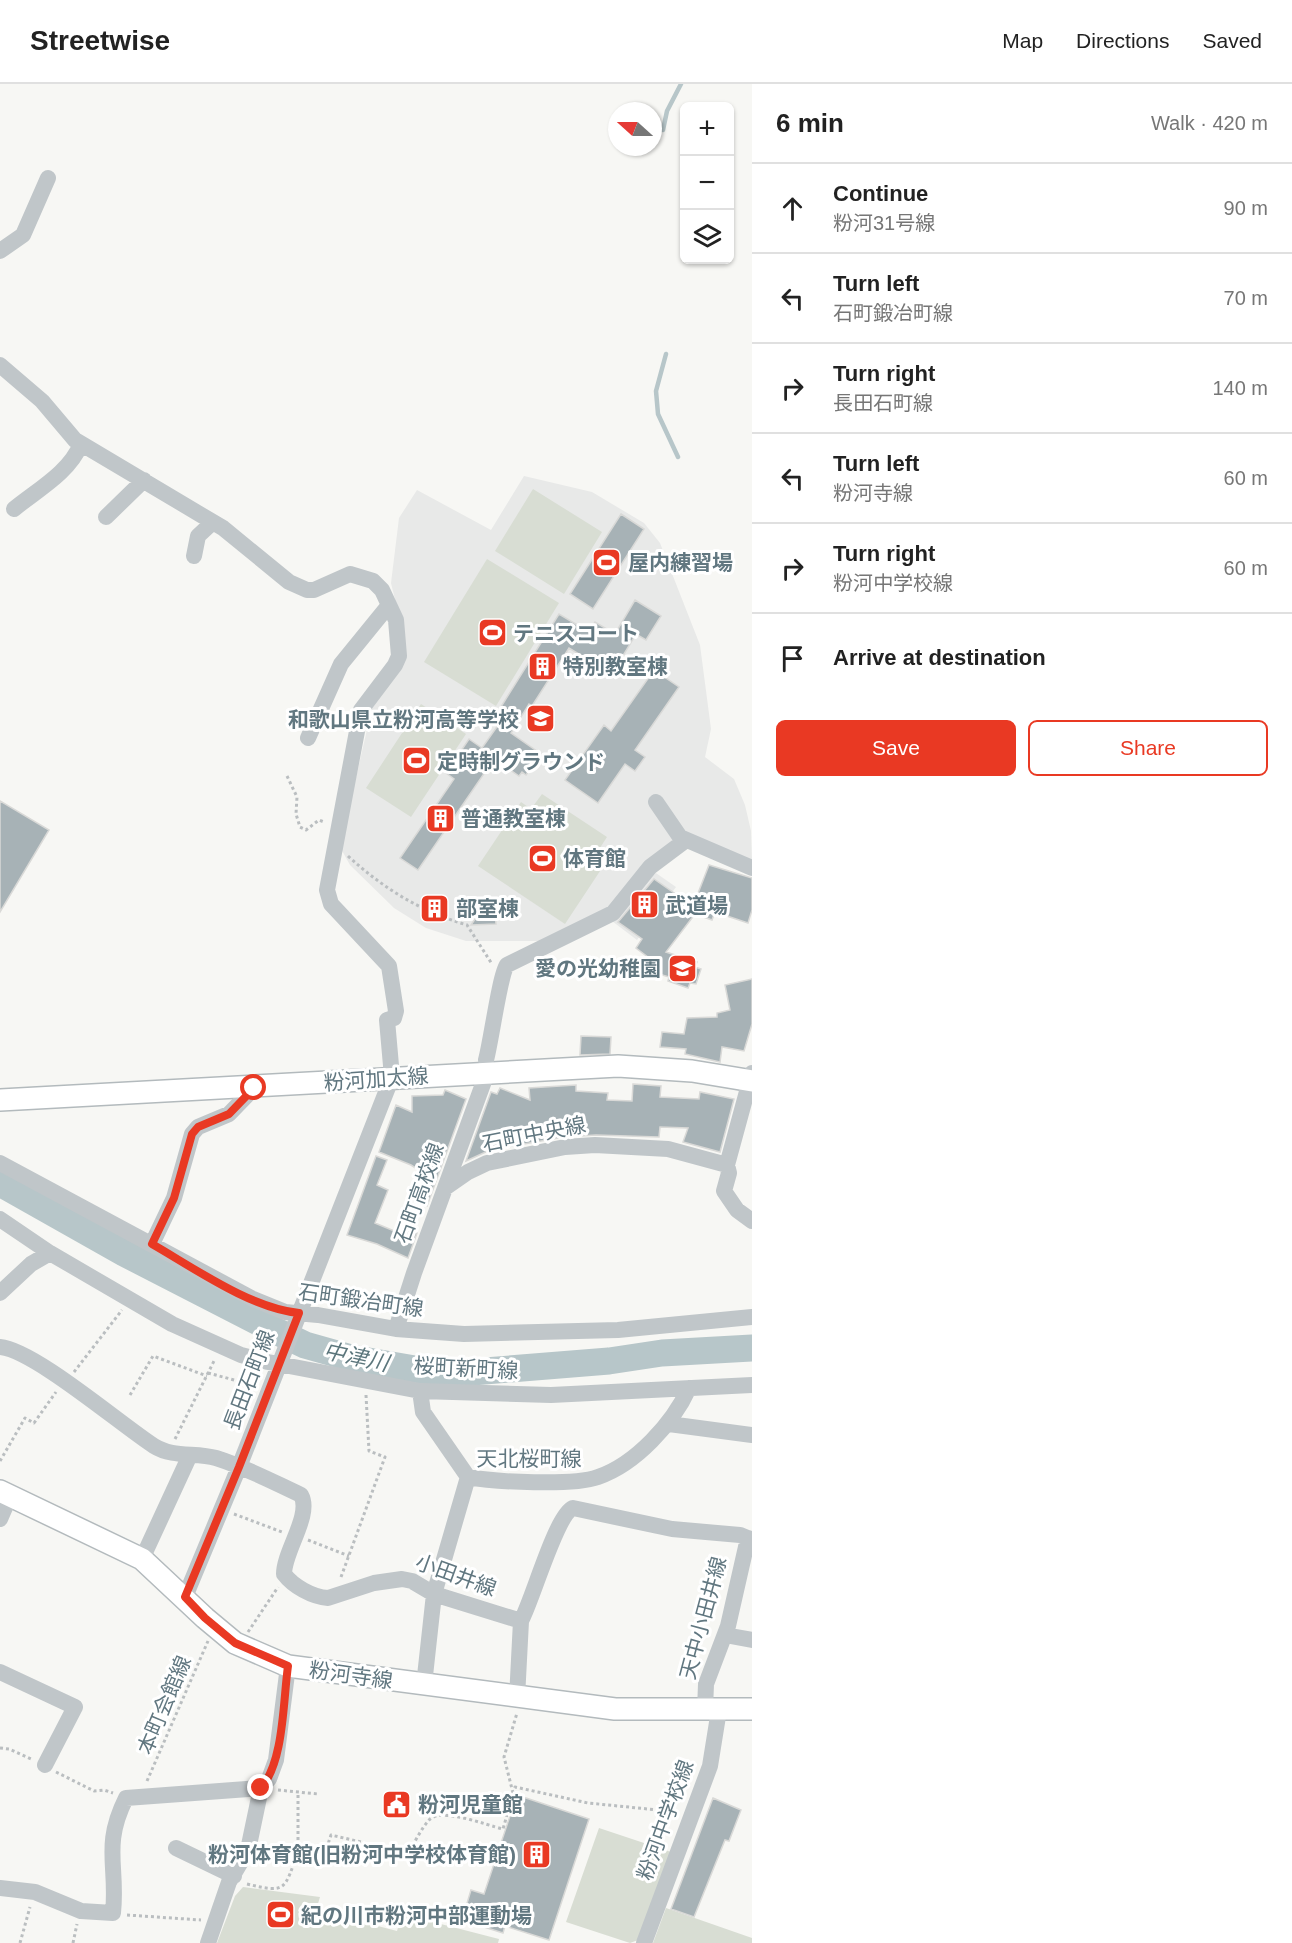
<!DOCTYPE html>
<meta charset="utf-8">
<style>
body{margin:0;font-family:Helvetica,"Noto Sans JP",sans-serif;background:#f6f6f6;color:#222}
.controls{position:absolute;right:18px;top:18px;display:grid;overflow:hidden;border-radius:9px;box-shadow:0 2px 4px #0004}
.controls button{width:54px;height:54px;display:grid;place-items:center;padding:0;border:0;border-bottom:2px solid #e0e0e0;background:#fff;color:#222;font:30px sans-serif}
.compass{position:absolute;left:608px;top:18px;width:54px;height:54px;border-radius:50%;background:#fff;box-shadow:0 2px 4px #0004;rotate:291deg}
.stop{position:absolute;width:18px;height:18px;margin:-14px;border:4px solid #e93923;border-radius:50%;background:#fff}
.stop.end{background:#e93923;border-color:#fff;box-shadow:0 2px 6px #0008}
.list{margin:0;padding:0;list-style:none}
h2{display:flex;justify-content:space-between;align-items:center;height:78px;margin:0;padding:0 24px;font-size:26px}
h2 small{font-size:20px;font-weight:400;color:#767676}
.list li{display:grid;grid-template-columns:39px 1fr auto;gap:18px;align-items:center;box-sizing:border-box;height:90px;padding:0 24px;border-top:2px solid #e0e0e0}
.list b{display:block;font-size:22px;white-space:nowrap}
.list p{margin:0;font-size:20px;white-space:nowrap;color:#767676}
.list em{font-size:20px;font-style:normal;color:#767676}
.actions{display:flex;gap:12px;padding:18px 24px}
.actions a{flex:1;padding:14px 0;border:2px solid #e93923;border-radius:9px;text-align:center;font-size:21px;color:#e93923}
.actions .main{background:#e93923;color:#fff}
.icon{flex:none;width:33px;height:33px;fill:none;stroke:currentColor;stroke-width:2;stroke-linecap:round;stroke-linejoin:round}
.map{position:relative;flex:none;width:752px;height:1859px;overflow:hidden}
header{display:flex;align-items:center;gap:36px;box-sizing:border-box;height:84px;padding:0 30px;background:#fff;border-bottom:2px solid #e0e0e0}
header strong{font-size:28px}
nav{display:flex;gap:33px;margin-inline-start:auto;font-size:21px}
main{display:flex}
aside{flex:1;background:#fff}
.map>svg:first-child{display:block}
.built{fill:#e8e9e8}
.green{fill:#d8ddd3}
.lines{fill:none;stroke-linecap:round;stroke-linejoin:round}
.stream{stroke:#b7c6c9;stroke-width:4.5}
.river{stroke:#b7c6c9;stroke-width:27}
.building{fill:#a7b2b6;stroke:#d9d9d7;stroke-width:1.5}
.major-casing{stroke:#b3babd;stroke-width:24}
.path{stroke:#babec0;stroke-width:3;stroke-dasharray:3 3;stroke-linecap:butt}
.minor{stroke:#c0c6c9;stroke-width:16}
.major{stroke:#fff;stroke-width:21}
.route{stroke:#e93923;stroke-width:8}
.labels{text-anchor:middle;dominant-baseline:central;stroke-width:6;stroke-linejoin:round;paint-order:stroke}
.poi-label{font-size:21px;font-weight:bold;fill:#617780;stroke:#fff;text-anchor:start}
.street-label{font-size:21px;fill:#617780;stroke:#fff}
.water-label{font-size:22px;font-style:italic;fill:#5c767c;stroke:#fff}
</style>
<header>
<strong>Streetwise</strong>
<nav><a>Map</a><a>Directions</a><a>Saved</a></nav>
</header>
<main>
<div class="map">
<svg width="752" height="1859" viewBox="0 0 752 1859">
<rect width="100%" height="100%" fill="#f7f7f4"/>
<path class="built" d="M524,392L592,408L644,439L660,459L700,561L711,645L705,673L734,695L745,721L751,747L752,777L695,753L653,787L676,803L637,856L604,831L545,857H466L426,844L394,824L350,781L340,763L372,624L403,576L400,536L391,499L399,434L417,406L491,446Z"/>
<path class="green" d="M533,405L602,448L564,510L495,467Z
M487,475L559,519L496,622L424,578Z
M421,620L466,650L411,733L366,704Z
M542,710L607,753L596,770L606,778L565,840L478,782L521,718L531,725Z
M599,1744L671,1768L638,1856L630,1859L566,1838Z
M243,1803L320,1813L316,1826L397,1847L402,1830L499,1855L498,1859H217L235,1812Z
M666,1824L752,1854V1859H653Z"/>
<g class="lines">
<path class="stream" d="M663,46L667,27L681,0
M666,270L656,307L658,330L678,373"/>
<path class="river" d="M0,1099L124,1169L276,1247L305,1261L351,1274L432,1288H472L609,1277L662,1269L752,1264"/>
</g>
<path class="building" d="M621,430L644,445L593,525L570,510Z
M635,516L661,532L646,556L636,550L612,590L569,564L532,622L529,620L511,649L541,670L526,691L522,688L519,692L494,675L418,786L400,774L454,695L446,689L469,655L482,664L506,630L499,626L559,530L589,548L595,538L615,550Z
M654,586L679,603L635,666L645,673L635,687L625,680L598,719L565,696L604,641L611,647Z
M0,717L49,746L0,828Z
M709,781L752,794V826L748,839L715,828L712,836L695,830L666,868L697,878L695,883L701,885L696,900L690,899L688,904L668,897L669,893L659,890L661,883L636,864L642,855L618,838L654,795L693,822Z
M495,828L496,840L471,841L479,829Z
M752,895V940L744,967L722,963L720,978L685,970L686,965L660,963L662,948L684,950L687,934L717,933V929L730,926L725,901Z
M581,952L611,953L610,970L580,971Z
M633,1000L661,1002L660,1013L699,1015L700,1008L734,1015L720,1068L683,1058L688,1044L660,1043L659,1053L596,1051L564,1053L490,1066L466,1077L491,1008L497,1010L500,1004L530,1016L529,1004L576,1001V1007L608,1009L607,1016L632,1017Z
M445,1006L466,1015L427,1122L414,1117L425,1090L411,1081L379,1068L396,1021L412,1028V1012L443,1011Z
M376,1072L387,1076L377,1101L388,1106L375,1139L399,1149L400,1146L405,1148L406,1145L417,1149L408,1174L377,1160L347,1151Z
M517,1711L589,1735L549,1856L505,1842L503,1849L462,1836L471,1806L484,1810Z
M713,1714L741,1726L729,1757L725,1756L694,1833L671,1825Z"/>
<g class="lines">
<defs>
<path id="major" d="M0,1016L618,982L692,987L752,997
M0,1407L142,1475L205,1534L235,1559L288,1582L615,1625H752"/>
</defs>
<use href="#major" class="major-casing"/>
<path class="path" d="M287,692L297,713L296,730L300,743L306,746L319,736L324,738
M348,772C384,805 420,827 467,841L492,880
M74,1288L122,1226
M208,1289L238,1297
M130,1311L153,1272L207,1292
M175,1355L215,1275
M0,1377L25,1334L34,1339L56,1308
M234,1430L282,1448
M308,1456L349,1472
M341,1493L385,1373L369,1367L366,1311
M248,1548L278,1503
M0,1664L9,1665L31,1675
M56,1688L94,1707L104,1706L113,1709
M147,1697L208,1557
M278,1706L318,1710
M513,1709L504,1673L517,1629
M298,1768V1708
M247,1800C288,1810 284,1805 298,1768L324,1772L331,1751L408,1769C415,1758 421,1745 429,1736C441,1723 486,1741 503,1745L515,1703L588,1719L678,1728
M127,1831L201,1836
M20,1859L30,1823
M73,1859L77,1840"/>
<path class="minor" d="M0,167L23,151L48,94
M0,281L42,317L75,356L223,444L289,498L307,506H314L350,490L373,497L382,506L396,536L399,572L395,581L361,626L327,806L331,820L389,882L396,927L394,934L387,936L392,993L239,1383L185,1513
M14,425C37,406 69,389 81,360
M106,433L144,396
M194,472L198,452L213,438
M308,654L341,580L389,521
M656,718L680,753L752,784
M486,976C491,958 500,890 507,881L613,829L650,783L686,756
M0,1079L253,1215L285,1228L318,1231L396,1245L464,1250L618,1246L752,1233
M727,1081L729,1089L724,1107L737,1126L752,1137
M445,1104L468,1088L487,1079L565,1063L595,1061L668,1065L727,1081L752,989
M0,1135L50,1169L172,1240L241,1271L268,1278L420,1307L551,1311L752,1301
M152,1160L174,1114L192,1050L198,1043L229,1030L254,1004
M0,1209L31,1180L50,1169
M396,1245L414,1189L487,989
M0,1263C34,1266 120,1340 154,1362C173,1374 196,1368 216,1374C245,1383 273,1398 301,1411C312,1431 284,1467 284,1490C293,1502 312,1513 328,1514L374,1499L402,1495L412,1497L434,1510L521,1537C533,1515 556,1431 573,1424L672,1445L740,1451L752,1456
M420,1307L423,1328L468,1393
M669,1340L752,1351
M0,1435L10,1412
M142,1475L190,1371
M725,1551L752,1556
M0,1588L75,1623L45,1681
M424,1601L434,1510L468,1393C496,1398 573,1402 598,1393C636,1380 673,1339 689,1304
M517,1614L521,1537
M705,1626L706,1600L728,1542L748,1454
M176,1764L234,1792
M0,1804L35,1808L81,1827L113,1829C118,1782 102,1762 126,1714L261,1704
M208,1859L229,1798L248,1766L261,1704L269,1695L276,1676L288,1582
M644,1859L710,1682L719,1626"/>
<use href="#major" class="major"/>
</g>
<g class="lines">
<path class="route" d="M254,1004L229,1030L198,1043L192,1050L174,1114L152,1160C194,1184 250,1224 299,1229L239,1383L185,1513L205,1534L235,1559L288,1582C283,1617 284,1678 261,1704"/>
</g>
<defs>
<symbol id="stadium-square" viewBox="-11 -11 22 22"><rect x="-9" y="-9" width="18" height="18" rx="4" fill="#e93923" stroke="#fff"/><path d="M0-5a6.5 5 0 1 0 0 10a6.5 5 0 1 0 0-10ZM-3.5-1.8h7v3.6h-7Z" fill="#fff"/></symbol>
<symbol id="building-square" viewBox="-11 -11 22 22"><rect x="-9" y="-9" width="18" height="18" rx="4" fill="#e93923" stroke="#fff"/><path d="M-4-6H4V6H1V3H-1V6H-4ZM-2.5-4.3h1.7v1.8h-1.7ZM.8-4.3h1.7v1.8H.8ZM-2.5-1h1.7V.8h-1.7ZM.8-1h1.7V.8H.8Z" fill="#fff"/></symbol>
<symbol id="school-square" viewBox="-11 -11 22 22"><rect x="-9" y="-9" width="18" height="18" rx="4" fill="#e93923" stroke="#fff"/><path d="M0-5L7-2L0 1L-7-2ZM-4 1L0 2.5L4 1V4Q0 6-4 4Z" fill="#fff"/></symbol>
<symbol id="civic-square" viewBox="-11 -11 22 22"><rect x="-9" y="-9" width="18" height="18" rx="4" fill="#e93923" stroke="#fff"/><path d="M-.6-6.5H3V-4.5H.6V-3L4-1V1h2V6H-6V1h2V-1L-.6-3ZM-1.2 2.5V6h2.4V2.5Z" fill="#fff"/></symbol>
</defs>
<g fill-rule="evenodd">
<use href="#stadium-square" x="590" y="462" width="33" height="33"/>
<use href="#stadium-square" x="476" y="532" width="33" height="33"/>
<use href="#building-square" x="526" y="566" width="33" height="33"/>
<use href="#school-square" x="524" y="618" width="33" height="33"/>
<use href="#stadium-square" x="400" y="660" width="33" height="33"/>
<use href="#building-square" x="424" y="718" width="33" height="33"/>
<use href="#stadium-square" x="526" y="758" width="33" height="33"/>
<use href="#building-square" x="628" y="804" width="33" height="33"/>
<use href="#building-square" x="418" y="808" width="33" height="33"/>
<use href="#school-square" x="666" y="868" width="33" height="33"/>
<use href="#civic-square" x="380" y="1704" width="33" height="33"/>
<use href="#building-square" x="520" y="1754" width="33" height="33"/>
<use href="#stadium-square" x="264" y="1814" width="33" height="33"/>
</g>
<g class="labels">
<g class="poi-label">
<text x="628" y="478">屋内練習場</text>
<text x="513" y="549">テニスコート</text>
<text x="563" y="582">特別教室棟</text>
<text x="519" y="635" text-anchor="end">和歌山県立粉河高等学校</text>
<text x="437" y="677">定時制グラウンド</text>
<text x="461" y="734">普通教室棟</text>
<text x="563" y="774">体育館</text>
<text x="665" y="821">武道場</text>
<text x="456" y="824">部室棟</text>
<text x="661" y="884" text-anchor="end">愛の光幼稚園</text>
<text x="418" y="1720">粉河児童館</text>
<text x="516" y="1770" text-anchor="end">粉河体育館(旧粉河中学校体育館)</text>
<text x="301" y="1831">紀の川市粉河中部運動場</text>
</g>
<g class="street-label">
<text transform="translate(376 995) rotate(-4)">粉河加太線</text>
<text transform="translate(534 1050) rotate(-11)">石町中央線</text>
<text transform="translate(419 1109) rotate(-70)">石町高校線</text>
<text transform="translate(361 1216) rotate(8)">石町鍛冶町線</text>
<text transform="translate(466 1284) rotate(3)">桜町新町線</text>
<text transform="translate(249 1296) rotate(-69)">長田石町線</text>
<text x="529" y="1374">天北桜町線</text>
<text transform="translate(456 1491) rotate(20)">小田井線</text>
<text transform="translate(703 1534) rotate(-75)">天中小田井線</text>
<text transform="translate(351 1591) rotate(8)">粉河寺線</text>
<text transform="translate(164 1621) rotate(-67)">本町会館線</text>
<text transform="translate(665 1736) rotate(-70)">粉河中学校線</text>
</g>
<g class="water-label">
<text transform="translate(356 1273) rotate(12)">中津川</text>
</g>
</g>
</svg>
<div class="controls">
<button>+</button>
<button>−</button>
<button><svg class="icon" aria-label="layers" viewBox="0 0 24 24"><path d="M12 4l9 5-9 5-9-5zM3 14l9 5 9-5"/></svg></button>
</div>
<svg class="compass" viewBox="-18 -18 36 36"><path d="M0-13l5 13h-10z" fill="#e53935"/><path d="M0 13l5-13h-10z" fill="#767676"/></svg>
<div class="stop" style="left:254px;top:1004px"></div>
<div class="stop end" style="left:261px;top:1704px"></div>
</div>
<aside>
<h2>6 min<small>Walk · 420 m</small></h2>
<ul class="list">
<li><svg class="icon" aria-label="ahead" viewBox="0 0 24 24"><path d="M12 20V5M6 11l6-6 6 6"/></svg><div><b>Continue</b><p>粉河31号線</p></div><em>90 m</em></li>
<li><svg class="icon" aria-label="left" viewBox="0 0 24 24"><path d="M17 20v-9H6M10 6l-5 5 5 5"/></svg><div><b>Turn left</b><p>石町鍛冶町線</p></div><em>70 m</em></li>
<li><svg class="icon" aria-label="right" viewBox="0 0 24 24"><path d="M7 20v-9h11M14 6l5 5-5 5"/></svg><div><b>Turn right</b><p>長田石町線</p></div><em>140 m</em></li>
<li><svg class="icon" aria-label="left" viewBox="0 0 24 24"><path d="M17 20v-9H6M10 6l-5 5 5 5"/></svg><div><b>Turn left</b><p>粉河寺線</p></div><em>60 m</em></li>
<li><svg class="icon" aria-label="right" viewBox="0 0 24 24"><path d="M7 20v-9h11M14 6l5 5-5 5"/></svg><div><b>Turn right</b><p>粉河中学校線</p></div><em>60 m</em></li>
<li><svg class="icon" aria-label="arrive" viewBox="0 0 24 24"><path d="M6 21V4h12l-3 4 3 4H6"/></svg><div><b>Arrive at destination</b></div></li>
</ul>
<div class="actions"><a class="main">Save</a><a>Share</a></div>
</aside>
</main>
